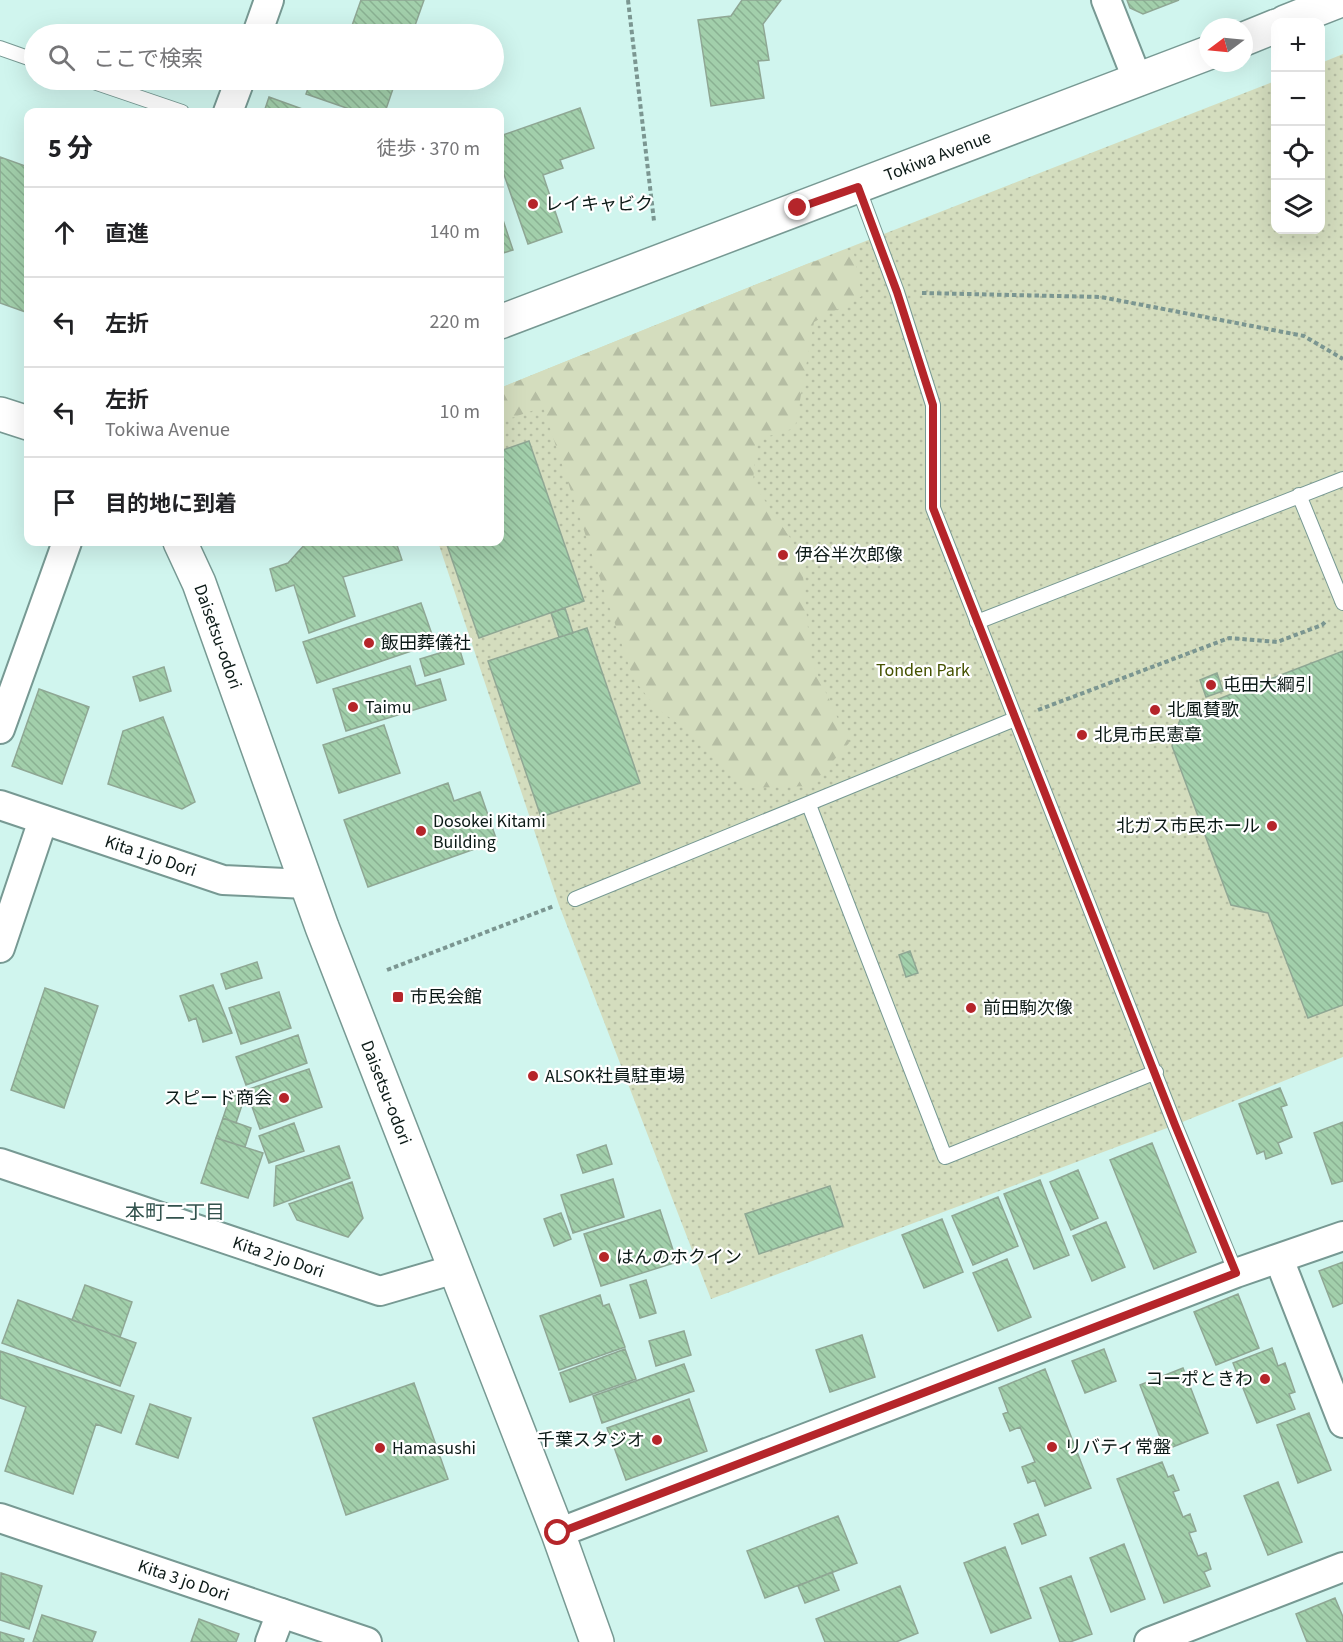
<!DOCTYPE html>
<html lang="ja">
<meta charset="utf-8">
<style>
body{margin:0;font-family:"Source Sans 3","Noto Sans JP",sans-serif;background:#f2f2f2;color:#202124}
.controls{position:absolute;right:18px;top:18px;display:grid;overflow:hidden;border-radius:12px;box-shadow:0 6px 24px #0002}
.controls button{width:54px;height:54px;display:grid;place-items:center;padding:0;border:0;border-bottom:2px solid #e0e0e0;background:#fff;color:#202124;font:30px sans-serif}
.compass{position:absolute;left:1199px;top:18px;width:54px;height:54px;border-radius:50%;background:#fff;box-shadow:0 6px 24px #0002;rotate:254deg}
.stop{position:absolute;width:18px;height:18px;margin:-14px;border:4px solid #b5252a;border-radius:50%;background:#fff}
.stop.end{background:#b5252a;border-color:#fff;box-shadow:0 2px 6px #0008}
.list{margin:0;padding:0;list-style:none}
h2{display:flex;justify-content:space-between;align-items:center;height:78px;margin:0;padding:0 24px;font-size:26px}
h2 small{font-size:20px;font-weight:400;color:#757577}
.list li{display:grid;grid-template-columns:39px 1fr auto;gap:18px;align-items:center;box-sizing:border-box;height:90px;padding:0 24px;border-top:2px solid #e0e0e0}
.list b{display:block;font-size:22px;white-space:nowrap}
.list p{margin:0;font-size:20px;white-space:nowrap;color:#757577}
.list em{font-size:20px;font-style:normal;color:#757577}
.icon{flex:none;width:33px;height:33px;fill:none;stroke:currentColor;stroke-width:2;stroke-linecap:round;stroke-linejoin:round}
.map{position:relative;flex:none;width:1343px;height:1642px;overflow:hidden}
.search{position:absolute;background:#fff;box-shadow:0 6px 24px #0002;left:24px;top:24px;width:480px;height:66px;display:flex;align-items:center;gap:15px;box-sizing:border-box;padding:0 21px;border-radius:33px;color:#757577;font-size:22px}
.panel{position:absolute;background:#fff;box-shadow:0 6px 24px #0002;left:24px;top:108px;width:480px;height:438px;border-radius:12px}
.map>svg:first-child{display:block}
.green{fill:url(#green-dots)}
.forest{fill:url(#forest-firs)}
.building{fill:url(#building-back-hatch);stroke:#8fa794;stroke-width:1.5}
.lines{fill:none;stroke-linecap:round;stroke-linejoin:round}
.service-casing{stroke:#779993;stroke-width:16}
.minor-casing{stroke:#779993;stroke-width:32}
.secondary-casing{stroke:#779993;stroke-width:36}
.trunk-casing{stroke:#779993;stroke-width:36}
.path{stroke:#7b9691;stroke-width:4;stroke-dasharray:4.5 3;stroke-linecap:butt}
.service{stroke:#fff;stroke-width:14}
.minor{stroke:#fff;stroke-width:28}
.secondary{stroke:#fff;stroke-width:33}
.trunk{stroke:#fff;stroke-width:33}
.route{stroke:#b5252a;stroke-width:8}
.poi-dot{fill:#b5252a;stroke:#fff;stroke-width:2}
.labels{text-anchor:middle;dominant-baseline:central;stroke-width:4.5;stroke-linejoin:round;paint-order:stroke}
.street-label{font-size:18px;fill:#0c1a17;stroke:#fff}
.poi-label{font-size:18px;fill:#0c1a17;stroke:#fff;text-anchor:start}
.park-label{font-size:18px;fill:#455200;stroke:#fff}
.neighbourhood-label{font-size:20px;fill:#32524d;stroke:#fff}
</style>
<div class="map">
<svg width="1343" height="1642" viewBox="0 0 1343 1642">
<defs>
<pattern id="green-dots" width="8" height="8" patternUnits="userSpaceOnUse" patternTransform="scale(1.5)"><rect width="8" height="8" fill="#d4ddbe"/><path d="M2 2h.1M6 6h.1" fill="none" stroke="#b5bda3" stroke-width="1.8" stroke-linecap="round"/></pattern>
<pattern id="forest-firs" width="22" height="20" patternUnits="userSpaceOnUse" patternTransform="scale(1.5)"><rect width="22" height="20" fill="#d4ddbe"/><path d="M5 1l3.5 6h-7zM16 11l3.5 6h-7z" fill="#b5bda3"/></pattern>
<pattern id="building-back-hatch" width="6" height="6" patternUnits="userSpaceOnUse" patternTransform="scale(1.5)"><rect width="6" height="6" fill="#a2cfab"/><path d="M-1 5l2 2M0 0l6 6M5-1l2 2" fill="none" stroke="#8ab192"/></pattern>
</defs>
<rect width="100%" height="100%" fill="#d0f5ee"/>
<path class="green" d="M1343,54V1057L1175,1125L711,1299L559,905L438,542H500V388L807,264L1275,81L1276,230H1320L1321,63Z"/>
<path class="forest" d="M853,249L862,296L814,322L795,428L756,440L753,483L801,554L811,660L849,743L811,786L742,788L700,739L656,708L633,678L543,407L500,422V388L807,264Z"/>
<path class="building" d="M361,0H424L412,34H349Z
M742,0H781L763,24L769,60L758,61L764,98L711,106L698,20L731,16Z
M1127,0H1179L1143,14L1130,8Z
M311,80H396L385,112H358L306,94Z
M269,97L308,111V112H264Z
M580,108L594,148L560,160L563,168L543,175L562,232L528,244L500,163V136Z
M0,157L28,167V313L0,303Z
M500,211L513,250L500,254Z
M529,441L584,601L479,638L446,542H500V451Z
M307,542H396L402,560L343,577L355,616L309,633L294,585L276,591L270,569L288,563Z
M421,603L435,643L317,683L303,642Z
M565,608L573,633L559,637L551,613Z
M587,628L640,783L541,817L488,661Z
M459,647L464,664L425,676L420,659Z
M1343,651V1005L1308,1018L1268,913L1231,905L1172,746L1182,713Z
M410,666L416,686L440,679L446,700L346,731L333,689Z
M164,667L171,691L140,701L133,677Z
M1217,673L1223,691L1206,697L1200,680Z
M39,689L89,707L62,784L12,766Z
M163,717L195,802L182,809L108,784L123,731Z
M384,725L400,773L339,793L323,745Z
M448,783L454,801L480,792L497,841L368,887L344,820Z
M910,951L918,973L906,977L899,955Z
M257,962L262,978L226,989L221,974Z
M213,985L232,1033L203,1042L196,1018L189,1021L180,996Z
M45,988L98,1006L64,1108L11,1090Z
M279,992L291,1028L241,1044L229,1008Z
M298,1035L307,1063L246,1085L236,1057Z
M309,1069L322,1107L260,1129L246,1090Z
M1280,1088L1287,1105L1281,1107L1292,1137L1278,1143L1282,1153L1266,1159L1264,1151L1257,1154L1239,1104Z
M231,1094L244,1099L236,1123L223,1118Z
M223,1118L251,1128L245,1147L216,1138Z
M1343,1122V1181L1332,1184L1314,1133Z
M294,1123L304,1151L269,1163L259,1136Z
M216,1138L263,1153L248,1198L201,1183Z
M1152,1143L1196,1252L1154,1269L1110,1160Z
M606,1145L612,1164L583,1173L577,1155Z
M339,1146L350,1178L274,1206L276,1166Z
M1078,1170L1098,1218L1071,1230L1050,1182Z
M613,1179L624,1217L573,1233L561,1195Z
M1040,1180L1069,1255L1034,1269L1004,1194Z
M352,1182L363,1218L348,1237L297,1220L289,1204Z
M830,1186L843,1226L759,1254L745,1214Z
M998,1197L1018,1246L973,1265L952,1216Z
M660,1210L677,1262L601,1286L584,1234Z
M561,1213L571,1239L554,1246L544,1219Z
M942,1219L963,1272L924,1288L902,1235Z
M1106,1222L1125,1267L1092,1281L1073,1236Z
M1007,1259L1031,1317L998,1331L973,1273Z
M1343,1262V1303L1333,1307L1319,1271Z
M646,1280L656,1313L640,1318L630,1285Z
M85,1285L132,1302L120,1337L72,1320Z
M1238,1294L1259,1348L1216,1365L1194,1312Z
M600,1295L603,1306L609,1304L625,1347L559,1370L540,1316Z
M18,1300L136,1343L120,1386L2,1343Z
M684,1331L691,1355L656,1366L649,1341Z
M862,1335L875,1377L830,1392L816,1350Z
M1272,1348L1278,1366L1285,1363L1295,1392L1289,1394L1295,1409L1257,1423L1233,1363Z
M625,1349L636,1379L570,1402L560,1373Z
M1104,1349L1116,1381L1085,1393L1072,1361Z
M0,1351L134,1396L121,1433L96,1424L73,1494L5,1471L26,1407L0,1398Z
M684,1364L694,1391L602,1423L593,1396Z
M1183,1368L1208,1433L1165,1450L1140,1385Z
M1045,1369L1091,1488L1045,1506L1035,1480L1028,1483L1022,1467L1035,1462L1020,1427L1010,1431L1003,1414L1008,1412L999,1388Z
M414,1383L448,1479L346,1515L313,1418Z
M689,1399L707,1451L626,1480L607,1428Z
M150,1404L191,1418L178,1458L136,1444Z
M1309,1413L1331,1470L1298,1483L1277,1425Z
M1162,1462L1168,1477L1173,1475L1179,1490L1173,1492L1183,1517L1190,1514L1196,1531L1189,1533L1198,1556L1206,1553L1211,1569L1204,1572L1210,1586L1164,1603L1117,1479Z
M1278,1482L1302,1542L1268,1555L1244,1496Z
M1038,1514L1046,1535L1022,1544L1014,1524Z
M838,1516L857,1563L765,1598L747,1551Z
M1124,1544L1145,1599L1111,1612L1090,1558Z
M1005,1547L1031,1618L991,1633L964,1563Z
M832,1572L839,1590L805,1603L798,1586Z
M1,1573L42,1586L29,1629L0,1620Z
M1071,1576L1092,1634L1070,1642H1060L1040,1588Z
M900,1586L918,1633L896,1642H825L816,1619Z
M1335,1598L1343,1617V1642H1307L1296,1614Z
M42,1615L96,1632L92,1642H33Z
M199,1619L239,1634L236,1642H191Z
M0,1632L24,1639L23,1642H0Z"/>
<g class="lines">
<defs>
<path id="service" d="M0,48L34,60
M88,80L182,112
M858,187L897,292L933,405V508L1175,1125L1236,1273
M1299,495L1343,603
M977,622L1343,479
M809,805L945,1157L1156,1072
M575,899L1015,719"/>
<g id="minor">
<path d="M1106,0L1138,81"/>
<path d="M257,34L269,0"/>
<path d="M228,112L240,80"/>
<path d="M0,729L67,542"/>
<path id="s1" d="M0,805L223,880L306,884"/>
<path d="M0,948L43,820"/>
<path id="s2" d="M0,1163L380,1291L455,1269"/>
<path d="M1279,1259L1343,1423"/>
<path id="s3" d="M0,1518L367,1642"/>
<path d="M558,1533L1236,1273L1343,1236"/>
<path d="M270,1642L281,1613"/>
<path d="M1149,1642L1343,1567"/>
</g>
<g id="secondary">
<path d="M1285,22L1341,0"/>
<path d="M1244,39L1276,26"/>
<path id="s4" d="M500,322L1208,53"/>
</g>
<g id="trunk">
<path d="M0,414L28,423"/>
<path id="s5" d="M180,542L199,583L322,927L558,1533L597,1642"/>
</g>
</defs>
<use href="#service" class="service-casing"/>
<use href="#minor" class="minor-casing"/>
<use href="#secondary" class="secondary-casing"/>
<use href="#trunk" class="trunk-casing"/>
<path class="path" d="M628,0L654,221
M922,293L1101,297L1304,336L1343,359
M1038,710L1229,638L1277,642L1322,625L1327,620
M387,970L554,906"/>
<use href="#service" class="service"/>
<use href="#minor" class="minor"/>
<use href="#secondary" class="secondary"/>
<use href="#trunk" class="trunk"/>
</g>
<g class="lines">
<path class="route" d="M558,1533L1236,1273L1175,1125L933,508V405L897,292L858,187L798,208"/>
</g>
<g class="poi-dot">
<circle cx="533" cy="204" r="6"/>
<circle cx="783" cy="555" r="6"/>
<circle cx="369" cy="643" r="6"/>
<circle cx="1211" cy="685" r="6"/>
<circle cx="353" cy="707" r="6"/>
<circle cx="1155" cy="710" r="6"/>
<circle cx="1082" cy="735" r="6"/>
<circle cx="1272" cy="826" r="6"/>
<circle cx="421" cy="831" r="6"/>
<rect x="392" y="991" width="12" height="12" rx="3"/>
<circle cx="971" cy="1008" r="6"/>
<circle cx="533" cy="1076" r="6"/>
<circle cx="284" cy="1098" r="6"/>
<circle cx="604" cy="1257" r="6"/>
<circle cx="1265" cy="1379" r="6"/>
<circle cx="657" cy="1440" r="6"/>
<circle cx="1052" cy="1447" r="6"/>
<circle cx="380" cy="1448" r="6"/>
</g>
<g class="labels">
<g class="street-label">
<text stroke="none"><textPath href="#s4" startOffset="468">Tokiwa Avenue</textPath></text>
<text stroke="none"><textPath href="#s5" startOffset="102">Daisetsu-odori</textPath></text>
<text stroke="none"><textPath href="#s1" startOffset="159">Kita 1 jo Dori</textPath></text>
<text stroke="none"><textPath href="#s5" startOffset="588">Daisetsu-odori</textPath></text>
<text stroke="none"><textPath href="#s2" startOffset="294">Kita 2 jo Dori</textPath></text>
<text stroke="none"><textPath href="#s3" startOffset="194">Kita 3 jo Dori</textPath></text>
</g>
<g class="poi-label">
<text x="545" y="204">レイキャビク</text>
<text x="795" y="555">伊谷半次郎像</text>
<text x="381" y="643">飯田葬儀社</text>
<text x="1223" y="685">屯田大綱引</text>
<text x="365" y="707">Taimu</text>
<text x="1167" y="710">北風賛歌</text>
<text x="1094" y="735">北見市民憲章</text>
<text x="433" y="821">Dosokei Kitami<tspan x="433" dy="21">Building</tspan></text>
<text x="1260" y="826" text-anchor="end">北ガス市民ホール</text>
<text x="410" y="997">市民会館</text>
<text x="983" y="1008">前田駒次像</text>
<text x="545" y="1076">ALSOK社員駐車場</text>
<text x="272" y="1098" text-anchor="end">スピード商会</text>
<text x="616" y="1257">はんのホクイン</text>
<text x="1253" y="1379" text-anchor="end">コーポときわ</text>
<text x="645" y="1440" text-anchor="end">千葉スタジオ</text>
<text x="1064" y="1447">リバティ常盤</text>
<text x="392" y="1448">Hamasushi</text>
</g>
<g class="park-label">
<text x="923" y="670">Tonden Park</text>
</g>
<g class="neighbourhood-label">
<text x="175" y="1213">本町二丁目</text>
</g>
</g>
</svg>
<div class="controls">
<button>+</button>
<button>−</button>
<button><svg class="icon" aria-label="locate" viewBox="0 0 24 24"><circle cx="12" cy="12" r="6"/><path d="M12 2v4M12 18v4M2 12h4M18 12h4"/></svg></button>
<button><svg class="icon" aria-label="layers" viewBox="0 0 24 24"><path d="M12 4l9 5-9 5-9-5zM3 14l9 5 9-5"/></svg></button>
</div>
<svg class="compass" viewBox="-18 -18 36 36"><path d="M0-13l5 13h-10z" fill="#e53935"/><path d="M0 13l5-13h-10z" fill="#757577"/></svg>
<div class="stop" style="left:558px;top:1533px"></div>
<div class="stop end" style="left:798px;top:208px"></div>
<div class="search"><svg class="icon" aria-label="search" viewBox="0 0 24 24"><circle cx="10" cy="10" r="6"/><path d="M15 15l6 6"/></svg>ここで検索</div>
<section class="panel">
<h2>5 分<small>徒歩 · 370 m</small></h2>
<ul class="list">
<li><svg class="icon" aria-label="ahead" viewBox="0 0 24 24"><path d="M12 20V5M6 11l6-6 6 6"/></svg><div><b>直進</b></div><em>140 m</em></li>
<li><svg class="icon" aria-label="left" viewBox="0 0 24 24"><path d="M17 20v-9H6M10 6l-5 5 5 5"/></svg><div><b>左折</b></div><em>220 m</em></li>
<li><svg class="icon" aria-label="left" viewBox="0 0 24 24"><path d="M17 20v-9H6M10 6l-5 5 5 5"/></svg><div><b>左折</b><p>Tokiwa Avenue</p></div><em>10 m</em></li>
<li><svg class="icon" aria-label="arrive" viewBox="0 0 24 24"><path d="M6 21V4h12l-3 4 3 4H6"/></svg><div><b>目的地に到着</b></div></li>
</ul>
</section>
</div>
